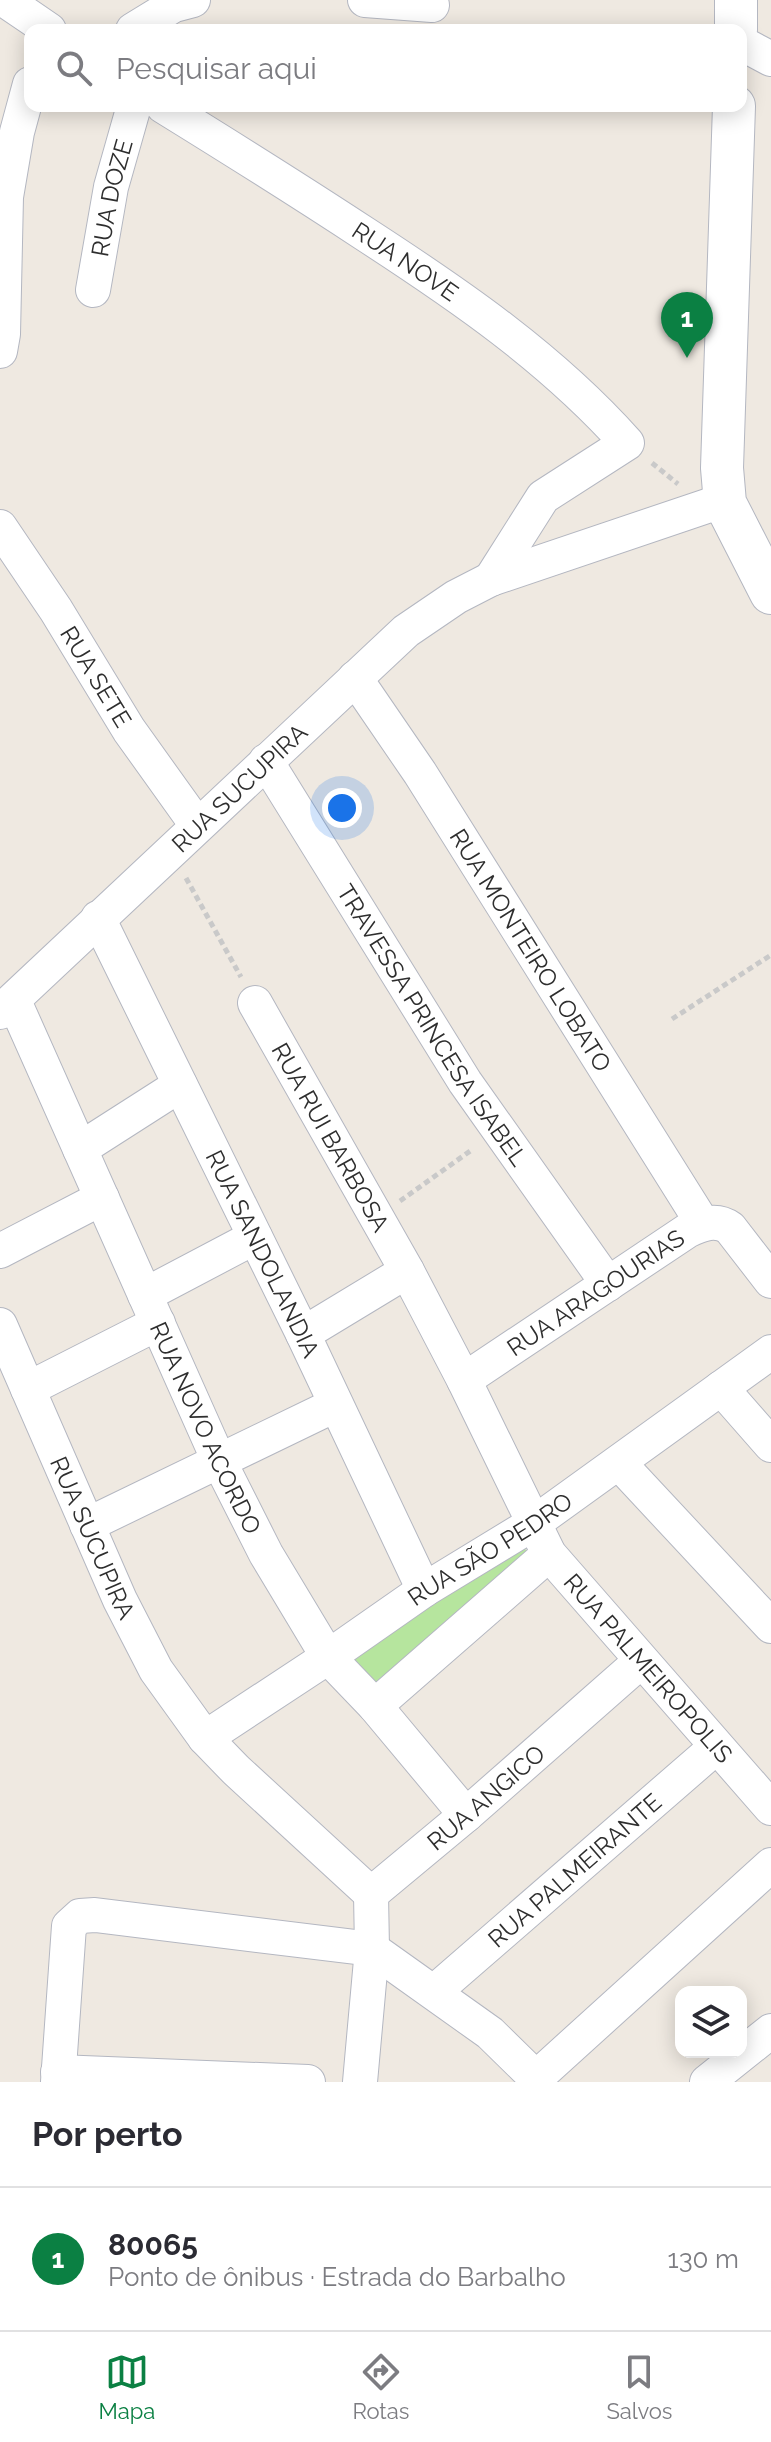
<!DOCTYPE html>
<html lang="pt">
<meta charset="utf-8">
<style>
body{margin:0;font-family:Raleway,sans-serif;background:#f7f7f7;color:#2b2b33}
.controls{position:absolute;right:24px;bottom:24px;display:grid;overflow:hidden;border-radius:16px;box-shadow:0 4px 20px #0003}
.controls button{width:72px;height:72px;display:grid;place-items:center;padding:0;border:0;border-bottom:2px solid #e1e1e2;background:#fff;color:#2b2b33;font:40px sans-serif}
.you{position:absolute;left:342px;top:808px;width:28px;height:28px;margin:-20px;border:6px solid #fff;border-radius:50%;background:#1a73e8;box-shadow:0 0 0 12px #1a73e833}
.badge{display:grid;place-items:center;width:52px;height:52px;border-radius:50%;background:#0b8043;color:#fff;font-size:26px;font-weight:700}
.pin{position:absolute;translate:-50% -66px;filter:drop-shadow(0 2px 4px #0008)}
.pin::after{content:'';position:absolute;top:42px;width:28px;height:24px;background:inherit;clip-path:polygon(0 0,100% 0,50% 100%)}
.list{margin:0;padding:0;list-style:none}
h2{display:flex;justify-content:space-between;align-items:center;height:104px;margin:0;padding:0 32px;font-size:34px}
h2 small{font-size:26px;font-weight:400;color:#7c7c81}
.list li{display:grid;grid-template-columns:52px 1fr auto;gap:24px;align-items:center;box-sizing:border-box;height:144px;padding:0 32px;border-top:2px solid #e1e1e2}
.list b{display:block;font-size:30px;white-space:nowrap}
.list p{margin:0;font-size:26px;white-space:nowrap;color:#7c7c81}
.list em{font-size:26px;font-style:normal;color:#7c7c81}
.icon{flex:none;width:44px;height:44px;fill:none;stroke:currentColor;stroke-width:2;stroke-linecap:round;stroke-linejoin:round}
.map{position:relative;flex:none;width:771px;height:2082px;overflow:hidden}
.search{position:absolute;background:#fff;box-shadow:0 4px 20px #0003;left:24px;right:24px;top:24px;height:88px;display:flex;align-items:center;gap:20px;box-sizing:border-box;padding:0 28px;border-radius:16px;color:#7c7c81;font-size:30px}
.sheet{height:248px;background:#fff}
nav{display:flex;justify-content:space-around;align-items:center;box-sizing:border-box;height:112px;border-top:2px solid #e1e1e2;background:#fff;font-size:22px;color:#7c7c81}
nav a{display:grid;justify-items:center;gap:4px}
nav .on{color:#0b8043}
.map>svg:first-child{display:block}
.green{fill:#b6e59e}
.lines{fill:none;stroke-linecap:round;stroke-linejoin:round}
.minor-casing{stroke:#b4b7c1;stroke-width:36}
.tertiary-casing{stroke:#b4b7c1;stroke-width:44}
.path{stroke:#c9c9c9;stroke-width:5;stroke-dasharray:6 4;stroke-linecap:butt}
.minor{stroke:#fff;stroke-width:34}
.tertiary{stroke:#fff;stroke-width:42}
.labels{text-anchor:middle;dominant-baseline:central;stroke-width:8;stroke-linejoin:round;paint-order:stroke}
.street-label{font-size:24px;fill:#2e2e2e;stroke:#fff}
</style>
<div class="map">
<svg width="771" height="2082" viewBox="0 0 771 2082">
<rect width="100%" height="100%" fill="#efe9e1"/>
<path class="green" d="M515,1539L532,1556L374,1693L343,1656Z"/>
<g class="lines">
<defs>
<g id="minor">
<path d="M5,0L49,30"/>
<path d="M365,0L432,5"/>
<path d="M133,30L174,5L193,0"/>
<path d="M741,43L771,59"/>
<path id="s1" d="M163,106C231,148 298,190 365,234C459,295 551,358 627,443L543,497L491,579"/>
<path id="s2" d="M93,290L111,187L134,106"/>
<path d="M0,351L3,334L6,197L17,132L30,84"/>
<path id="s3" d="M0,527L56,610L129,730L197,825"/>
<path id="s4" d="M355,678L420,773L703,1224"/>
<path id="s5" d="M266,761L465,1082L608,1284"/>
<path id="s6" d="M98,918L303,1334L424,1590"/>
<path id="s7" d="M14,1001L219,1461L266,1554L328,1657L375,1706L466,1815"/>
<path id="s8" d="M255,1003L407,1271L464,1380L549,1554L771,1808"/>
<path id="s9" d="M0,1012L406,631L456,597L491,579L707,506L725,503"/>
<path d="M80,1149L180,1085"/>
<path d="M0,1251L102,1198"/>
<path d="M145,1295L255,1237"/>
<path id="s10" d="M0,1325L120,1600L156,1670L205,1738L236,1770L371,1894"/>
<path d="M303,1334L407,1271"/>
<path id="s11" d="M464,1380L687,1231C701,1224 716,1218 730,1228L771,1281"/>
<path d="M721,1388L771,1445"/>
<path d="M28,1389L158,1323"/>
<path d="M619,1463L771,1626"/>
<path d="M87,1525L335,1405"/>
<path d="M375,1706L549,1554"/>
<path id="s12" d="M205,1738L328,1657L424,1590L534,1523L771,1352"/>
<path id="s13" d="M371,1894L466,1815L641,1661"/>
<path id="s14" d="M434,1992L716,1747"/>
<path d="M58,2072L308,2082"/>
<path d="M536,2078L771,1865"/>
<path d="M58,2082L69,1926L80,1916L95,1915L372,1949L490,2033L540,2082"/>
<path d="M360,2082L372,1949L371,1894"/>
<path d="M707,2082L771,2031"/>
</g>
<path id="tertiary" d="M736,0V30
M734,106L722,468L725,503L771,593"/>
</defs>
<use href="#minor" class="minor-casing"/>
<use href="#tertiary" class="tertiary-casing"/>
<path class="path" d="M652,463L678,484
M186,878L241,977
M672,1019L771,955
M400,1201L473,1149"/>
<use href="#minor" class="minor"/>
<use href="#tertiary" class="tertiary"/>
</g>
<g class="labels">
<g class="street-label">
<text stroke="none"><textPath href="#s2" startOffset="94">RUA DOZE</textPath></text>
<text stroke="none"><textPath href="#s1" startOffset="288">RUA NOVE</textPath></text>
<text stroke="none"><textPath href="#s3" startOffset="178">RUA SETE</textPath></text>
<text stroke="none"><textPath href="#s9" startOffset="328">RUA SUCUPIRA</textPath></text>
<text stroke="none"><textPath href="#s4" startOffset="324">RUA MONTEIRO LOBATO</textPath></text>
<text stroke="none"><textPath href="#s5" startOffset="312">TRAVESSA PRINCESA ISABEL</textPath></text>
<text stroke="none"><textPath href="#s8" startOffset="154">RUA RUI BARBOSA</textPath></text>
<text stroke="none"><textPath href="#s6" startOffset="374">RUA SANDOLANDIA</textPath></text>
<text stroke="none"><textPath href="#s11" startOffset="158">RUA ARAGOURIAS</textPath></text>
<text stroke="none"><textPath href="#s7" startOffset="468">RUA NOVO ACORDO</textPath></text>
<text stroke="none"><textPath href="#s10" startOffset="232">RUA SUCUPIRA</textPath></text>
<text stroke="none"><textPath href="#s12" startOffset="342">RUA SÃO PEDRO</textPath></text>
<text stroke="none"><textPath href="#s8" startOffset="776">RUA PALMEIROPOLIS</textPath></text>
<text stroke="none"><textPath href="#s13" startOffset="150">RUA ANGICO</textPath></text>
<text stroke="none"><textPath href="#s14" startOffset="186">RUA PALMEIRANTE</textPath></text>
</g>
</g>
</svg>
<div class="controls">
<button><svg class="icon" aria-label="layers" viewBox="0 0 24 24"><path d="M12 4l9 5-9 5-9-5zM3 14l9 5 9-5"/></svg></button>
</div>
<div class="you"></div>
<div class="pin badge" style="left:687px;top:358px">1</div>
<div class="search"><svg class="icon" aria-label="search" viewBox="0 0 24 24"><circle cx="10" cy="10" r="6"/><path d="M15 15l6 6"/></svg>Pesquisar aqui</div>
</div>
<section class="sheet">
<h2>Por perto<small></small></h2>
<ul class="list">
<li><span class="badge">1</span><div><b>80065</b><p>Ponto de ônibus · Estrada do Barbalho</p></div><em>130 m</em></li>
</ul>
</section>
<nav>
<a class="on"><svg class="icon" aria-label="map" viewBox="0 0 24 24"><path d="M3 6l6-2 6 2 6-2v14l-6 2-6-2-6 2zM9 4v14M15 6v14"/></svg>Mapa</a>
<a><svg class="icon" aria-label="directions" viewBox="0 0 24 24"><path d="M12 3l9 9-9 9-9-9zM9 14v-3h6M13 9l2 2-2 2"/></svg>Rotas</a>
<a><svg class="icon" aria-label="saved" viewBox="0 0 24 24"><path d="M7 4h10v16l-5-4-5 4z"/></svg>Salvos</a>
</nav>
